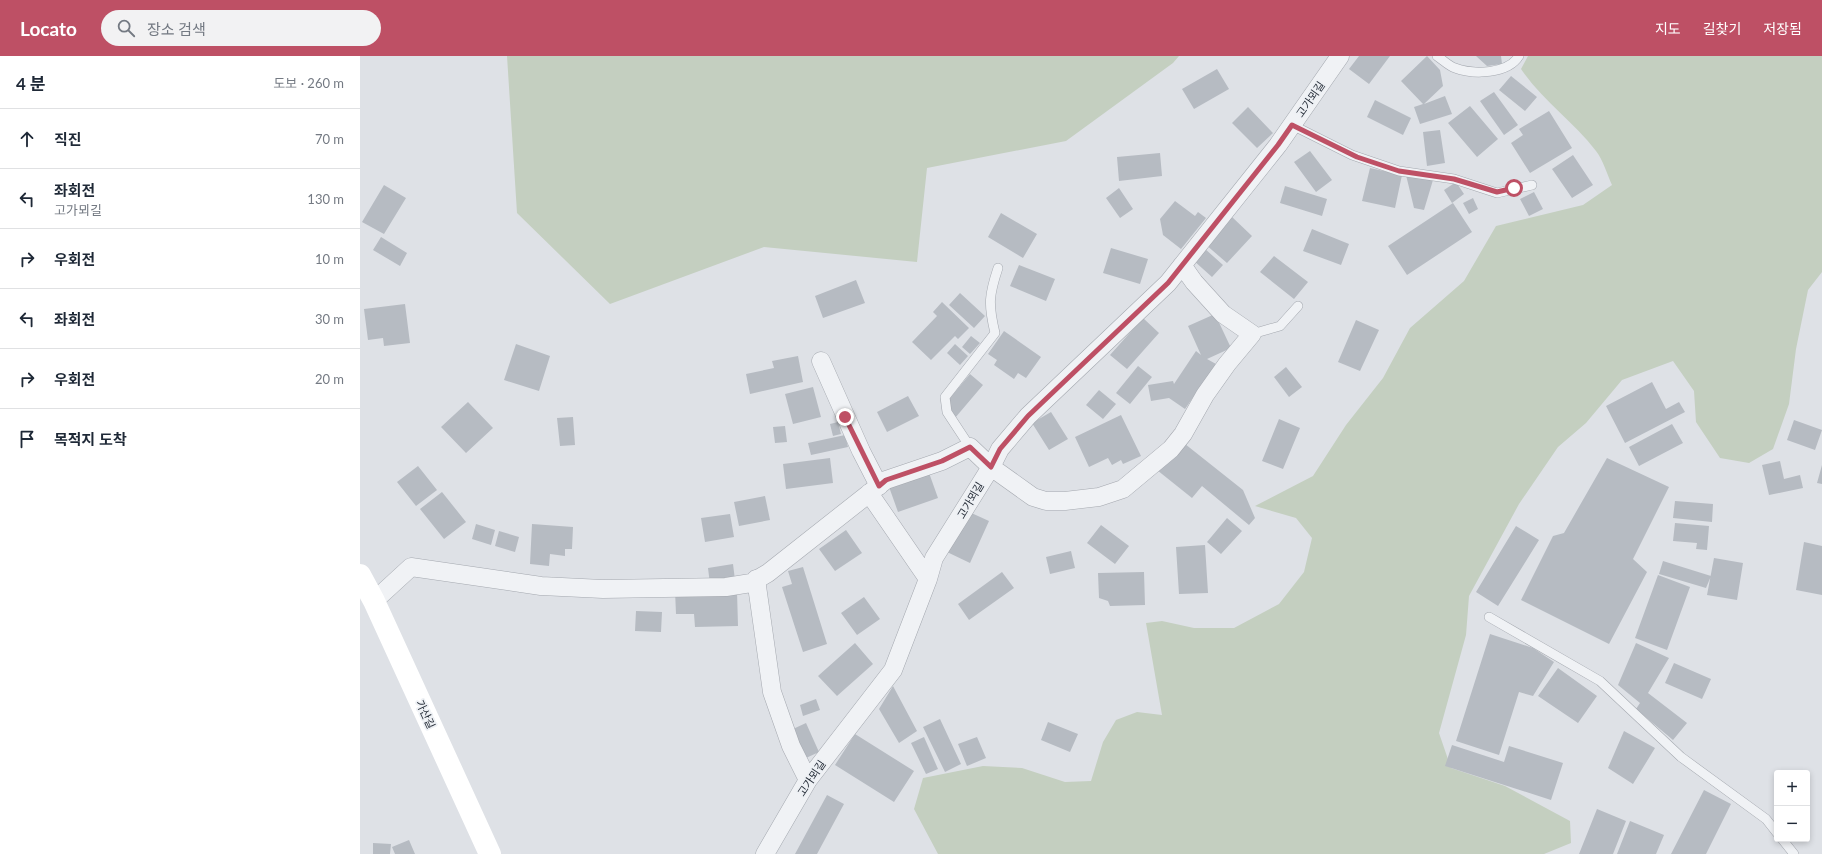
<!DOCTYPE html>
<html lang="ko">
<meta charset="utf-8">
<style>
body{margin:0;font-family:Lato,"Noto Sans KR",sans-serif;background:#f2f2f3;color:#1f2937}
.controls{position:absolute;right:12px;bottom:12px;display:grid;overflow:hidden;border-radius:4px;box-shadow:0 2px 6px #0003}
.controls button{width:36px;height:36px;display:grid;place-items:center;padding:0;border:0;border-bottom:1px solid #e0e1e3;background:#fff;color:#1f2937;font:20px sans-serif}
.stop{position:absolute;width:12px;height:12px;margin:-9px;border:3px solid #be5065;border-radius:50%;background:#fff}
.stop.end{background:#be5065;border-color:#fff;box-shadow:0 1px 4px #0008}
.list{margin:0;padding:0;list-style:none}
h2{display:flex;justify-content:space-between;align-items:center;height:52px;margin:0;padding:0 16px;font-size:17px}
h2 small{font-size:13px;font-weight:400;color:#747a83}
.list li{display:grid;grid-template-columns:26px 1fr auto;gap:12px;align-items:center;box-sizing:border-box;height:60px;padding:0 16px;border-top:1px solid #e0e1e3}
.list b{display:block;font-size:15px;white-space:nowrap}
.list p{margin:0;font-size:13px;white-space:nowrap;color:#747a83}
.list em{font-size:13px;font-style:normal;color:#747a83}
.icon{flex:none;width:22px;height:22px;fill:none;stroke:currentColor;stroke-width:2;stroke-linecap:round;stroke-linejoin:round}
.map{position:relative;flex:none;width:1462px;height:798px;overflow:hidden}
header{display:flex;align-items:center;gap:24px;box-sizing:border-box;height:56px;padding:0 20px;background:#be5065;color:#fff}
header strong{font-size:19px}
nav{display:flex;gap:22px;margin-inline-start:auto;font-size:14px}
.search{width:280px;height:36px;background:#f2f2f3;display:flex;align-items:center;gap:10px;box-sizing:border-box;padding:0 14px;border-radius:22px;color:#747a83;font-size:15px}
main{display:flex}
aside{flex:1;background:#fff}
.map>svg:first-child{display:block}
.green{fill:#c4cfc0}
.building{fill:#b6bbc2}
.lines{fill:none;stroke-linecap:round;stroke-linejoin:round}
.lane-casing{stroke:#a4a8af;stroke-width:10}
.street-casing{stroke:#a4a8af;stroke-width:19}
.lane{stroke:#f0f2f5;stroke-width:9}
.street{stroke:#f0f2f5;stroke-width:18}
.secondary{stroke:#fff;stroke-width:22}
.route{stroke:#be5065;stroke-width:5}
.labels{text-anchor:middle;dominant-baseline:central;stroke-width:3.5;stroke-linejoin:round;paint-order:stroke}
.street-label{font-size:11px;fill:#29303b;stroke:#edf0f4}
</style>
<header>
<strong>Locato</strong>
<div class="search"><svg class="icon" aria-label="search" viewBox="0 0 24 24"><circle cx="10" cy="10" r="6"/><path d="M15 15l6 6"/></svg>장소 검색</div>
<nav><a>지도</a><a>길찾기</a><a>저장됨</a></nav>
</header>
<main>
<aside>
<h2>4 분<small>도보 · 260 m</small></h2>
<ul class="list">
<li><svg class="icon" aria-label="ahead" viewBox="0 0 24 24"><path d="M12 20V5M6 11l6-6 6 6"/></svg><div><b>직진</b></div><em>70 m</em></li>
<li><svg class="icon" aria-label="left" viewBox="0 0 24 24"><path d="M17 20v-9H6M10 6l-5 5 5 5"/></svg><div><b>좌회전</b><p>고가뫼길</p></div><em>130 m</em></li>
<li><svg class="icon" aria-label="right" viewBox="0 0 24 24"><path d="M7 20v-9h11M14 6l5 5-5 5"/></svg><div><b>우회전</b></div><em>10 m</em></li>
<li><svg class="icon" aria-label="left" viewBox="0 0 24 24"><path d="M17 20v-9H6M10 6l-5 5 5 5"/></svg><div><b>좌회전</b></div><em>30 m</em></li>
<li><svg class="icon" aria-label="right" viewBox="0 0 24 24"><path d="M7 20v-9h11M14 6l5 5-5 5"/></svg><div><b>우회전</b></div><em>20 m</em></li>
<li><svg class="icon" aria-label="arrive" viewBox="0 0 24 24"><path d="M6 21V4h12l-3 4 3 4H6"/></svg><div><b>목적지 도착</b></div></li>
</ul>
</aside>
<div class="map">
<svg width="1462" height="798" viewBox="0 0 1462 798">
<rect width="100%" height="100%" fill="#dee1e6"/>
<path class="green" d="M147,0H819L813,7L706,85L567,112L557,206L404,191L250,248L157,157Z
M1168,0H1462V216L1448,234L1436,293L1429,348L1413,393L1389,407L1360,402L1336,366L1334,335L1313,305L1262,324L1226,367L1198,391L1159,448L1109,540L1106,579L1079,677L1091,712L1145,730L1210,765L1211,787L1184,798H578L554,753L563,722L623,710L662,712L705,726L731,725L743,686L756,664L777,656L802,659L786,567L802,565L834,572H874L919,548L944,516L952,482L936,462L895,450L953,420L986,369L1023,322L1050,272L1104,225L1136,170L1223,149L1252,129C1247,118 1243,104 1236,95C1213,65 1182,44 1161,13Z"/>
<path class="building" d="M999,0H1030L1009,28L989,13Z
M1067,0L1080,14L1083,30L1064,48L1085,40L1092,58L1060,68L1054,51L1063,48L1041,25Z
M1116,0H1141L1142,8L1127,10Z
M857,13L869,33L834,53L822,33Z
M1151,20L1177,41L1165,55L1139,34Z
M1134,36L1158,69L1144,79L1120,45Z
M1015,44L1051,62L1043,79L1007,61Z
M1110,50L1138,83L1117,101L1088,67Z
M888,51L913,77L897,92L872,67Z
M1189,55L1212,92L1170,117L1151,87L1163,79L1159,73Z
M1080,74L1085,107L1067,110L1063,76Z
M950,95L972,124L956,136L934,106Z
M800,97L802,120L759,125L757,101Z
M1213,99L1233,129L1212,142L1192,113Z
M1010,112L1042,119L1035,152L1002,145Z
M1046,119L1073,124L1064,154L1054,152Z
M1096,126L1104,138L1092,147L1084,134Z
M24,129L46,142L24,178L2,166Z
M925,130L967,143L962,160L920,147Z
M759,132L773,153L760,162L746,142Z
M1174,136L1183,153L1169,160L1160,143Z
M1113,142L1118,153L1109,158L1103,147Z
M815,145L835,160L838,156L846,162L821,193L803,179L800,163Z
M1093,147L1112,176L1047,219L1028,190Z
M641,157L677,178L663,202L628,181Z
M871,160L892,180L867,207L845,188Z
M952,173L989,188L981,209L943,195Z
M21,181L47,197L40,210L13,194Z
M751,192L788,203L780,228L743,217Z
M844,192L863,209L852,221L833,204Z
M914,200L948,226L934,243L900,216Z
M659,209L695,223L686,245L650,230Z
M496,224L505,247L463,262L455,240Z
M600,237L625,260L614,272L589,249Z
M582,246L609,272L598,283L595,280L571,304L552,286L577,260L573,256Z
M45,248L50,287L24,290L23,282L8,284L4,253Z
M855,258L871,292L847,303L856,308L825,353L809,342L791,345L788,329L813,325L814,328L836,295L841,299L828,270Z
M783,262L799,277L767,313L750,299Z
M996,264L1019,274L1000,315L978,306Z
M644,275L681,301L666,322L658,317L654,323L634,309L637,304L628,298Z
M611,280L620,287L610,298L602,291Z
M156,288L190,300L179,335L144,324Z
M595,288L608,300L600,309L587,297Z
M438,300L443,326L390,338L386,318L414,312L412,305Z
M778,310L792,321L770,348L756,337Z
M926,311L942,331L929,341L914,321Z
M610,318L623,329L595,362L590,353V342Z
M1292,326L1306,353L1319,346L1325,356L1265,387L1246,350Z
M453,331L461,361L433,368L425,338Z
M739,334L756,348L743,363L726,349Z
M548,340L559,360L527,376L517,356Z
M108,346L133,372L106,397L81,371Z
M691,356L708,383L689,394L672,367Z
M761,359L781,400L763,408L761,404L752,409L748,402L729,411L715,381Z
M213,361L215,389L200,390L197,362Z
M919,363L940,372L923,413L902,405Z
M1434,364L1462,374L1455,394L1427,384Z
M478,366L481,378L473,380L470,368Z
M1312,368L1323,387L1279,410L1269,391Z
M425,370L427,386L415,387L413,371Z
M485,379L488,391L451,399L448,387Z
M820,384L883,434L895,462L889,469L842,430L832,442L797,414Z
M470,402L473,427L426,433L423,408Z
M1247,402L1309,431L1273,503L1287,516L1249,588L1161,544L1193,480L1204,477Z
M1420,405L1424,423L1440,419L1443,432L1409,439L1402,409Z
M1462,409V428L1457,427Z
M58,410L77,434L56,450L37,426Z
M568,414L578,442L538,456L528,428Z
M82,436L106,466L84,483L60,453Z
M405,440L410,464L379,470L374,446Z
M1315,445L1353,448L1352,466L1313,462Z
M607,455L629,465L610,507L587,496Z
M370,458L374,481L345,486L341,462Z
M867,462L882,475L861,498L847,486Z
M1315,467L1349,470L1347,494L1336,493L1337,487L1313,485Z
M116,468L135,474L131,489L112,483Z
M172,468L213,471L212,493H205V500L190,498L189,510L170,508Z
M741,469L769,490L755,508L727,487Z
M1156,470L1179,484L1138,550L1116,536Z
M486,474L502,497L475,515L459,493Z
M139,475L159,481L155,496L135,490Z
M1444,486L1462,490V539L1436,534Z
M845,489L848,537L819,538L816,491Z
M711,495L715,512L690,518L686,501Z
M1354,502L1383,507L1377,544L1347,539Z
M1303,505L1351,520L1346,532L1299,518Z
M373,508L375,524L350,528L348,512Z
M443,511L467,588L443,596L422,531L432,528L428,515Z
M642,516L654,532L609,564L598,548Z
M784,516L785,549L750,550L748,545L739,542L738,517Z
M1298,519L1330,531L1307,594L1275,582Z
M315,534L377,535L378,570L335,571L334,558H316Z
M504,541L520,563L497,579L481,557Z
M276,555L302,556L301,576L275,575Z
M1130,578L1173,592L1194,606L1173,640L1159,636L1139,699L1096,685Z
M495,587L513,608L477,640L458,620Z
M1276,587L1309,602L1288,637L1327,667L1313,684L1276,653L1280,647L1258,629Z
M1314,607L1351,623L1342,643L1305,627Z
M1198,612L1237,640L1218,667L1178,640Z
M533,630L557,675L539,687L519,653Z
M456,643L460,654L443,660L440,649Z
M580,663L601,708L585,716L563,671Z
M688,666L718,678L710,696L681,684Z
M446,667L459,696L446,702L433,673Z
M1264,675L1295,692L1273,728L1248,712Z
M495,678L554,715L534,746L475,709Z
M564,681L578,713L566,718L551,687Z
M617,681L626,702L607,710L598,688Z
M1092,689L1144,706L1149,690L1203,707L1191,744L1085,710Z
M1344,734L1371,748L1346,798H1311Z
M467,739L484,748L457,798H435Z
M1237,753L1266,765L1253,798H1219Z
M1270,765L1304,779L1296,798H1257Z
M49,784L55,798H35L32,791Z
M13,787L31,788L30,798H13Z"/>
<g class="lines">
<defs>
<path id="lane" d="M1077,0C1083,4 1089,10 1095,12C1114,19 1148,18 1159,0
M932,69L992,99L1039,115L1094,123L1137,137L1172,129
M892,278L920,270L938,250
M610,391L587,356L585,341L635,277C628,248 629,239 638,212
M1129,561L1240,625L1321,701L1406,763L1417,777
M1422,783L1434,798"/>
<path id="street" d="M461,305L501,395L519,430
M509,437L568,523
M396,523L412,636L431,690L448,724
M14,545L51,511L181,530L243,533L366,531L391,527L408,517L526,424L582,405L610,391L631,411L673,441L686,445H705L739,441L763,433L811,393L823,378L845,339L867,308L892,278L863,258L834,226L822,209
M405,798L448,724L533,614L568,523L574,502L631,411L640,393L668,360L808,227L918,89L980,0"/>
</defs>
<use href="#lane" class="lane-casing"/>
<use href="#street" class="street-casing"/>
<use href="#lane" class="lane"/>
<use href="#street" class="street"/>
<path class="secondary" d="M0,519L14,545L130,798"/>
</g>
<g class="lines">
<path class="route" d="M485,361L519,430L526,424L582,405L610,391L631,411L640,393L668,360L808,227L918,89L932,69L997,101L1039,115L1094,123L1137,136L1154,132"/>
</g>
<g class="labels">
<g class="street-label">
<text transform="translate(950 43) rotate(-55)">고가뫼길</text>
<text transform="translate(610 444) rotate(-59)">고가뫼길</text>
<text transform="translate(66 658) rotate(65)">가산길</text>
<text transform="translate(451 722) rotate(-56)">고가뫼길</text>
</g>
</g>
</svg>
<div class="controls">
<button>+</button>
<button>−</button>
</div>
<div class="stop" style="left:1154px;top:132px"></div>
<div class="stop end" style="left:485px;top:361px"></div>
</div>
</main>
